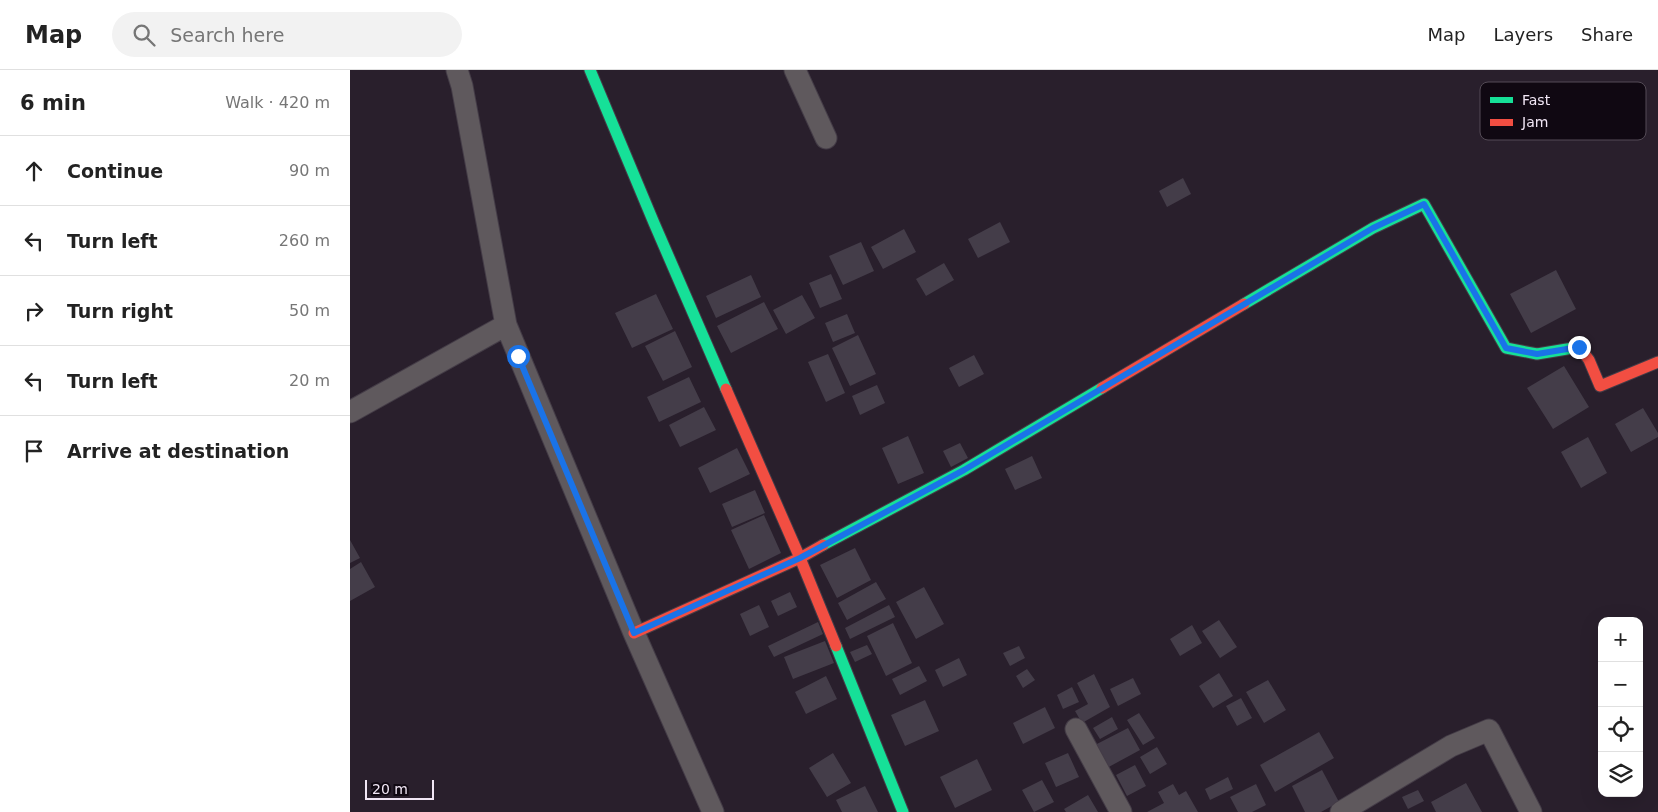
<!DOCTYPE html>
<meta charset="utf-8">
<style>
body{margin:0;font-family:"DejaVu Sans",sans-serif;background:#f2f2f2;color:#222}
.controls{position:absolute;right:15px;bottom:15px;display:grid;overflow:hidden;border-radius:10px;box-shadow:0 5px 20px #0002}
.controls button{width:45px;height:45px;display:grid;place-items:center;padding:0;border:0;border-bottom:1px solid #e0e0e0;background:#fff;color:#222;font:25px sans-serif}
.scale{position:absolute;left:15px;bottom:12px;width:69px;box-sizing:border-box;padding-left:5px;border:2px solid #f1e6f5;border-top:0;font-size:14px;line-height:18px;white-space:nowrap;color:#f1e6f5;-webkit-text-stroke:4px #100812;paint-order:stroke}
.stop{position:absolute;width:15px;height:15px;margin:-11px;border:4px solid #1a73e8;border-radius:50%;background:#fff}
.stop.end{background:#1a73e8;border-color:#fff;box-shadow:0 1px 5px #0008}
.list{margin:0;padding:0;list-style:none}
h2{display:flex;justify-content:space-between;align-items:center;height:65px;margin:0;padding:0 20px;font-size:21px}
h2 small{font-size:16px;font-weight:400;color:#767676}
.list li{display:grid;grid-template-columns:32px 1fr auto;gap:15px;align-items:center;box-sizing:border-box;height:70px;padding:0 20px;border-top:1px solid #e0e0e0}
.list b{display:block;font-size:19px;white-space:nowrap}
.list em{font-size:16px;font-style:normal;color:#767676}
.icon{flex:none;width:28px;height:28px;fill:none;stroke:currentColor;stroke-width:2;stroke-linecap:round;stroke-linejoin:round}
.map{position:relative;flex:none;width:1308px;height:742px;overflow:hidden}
header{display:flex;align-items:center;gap:30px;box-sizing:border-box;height:70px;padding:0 25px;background:#fff;border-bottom:1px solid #e0e0e0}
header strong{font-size:24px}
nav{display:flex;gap:28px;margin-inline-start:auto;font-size:18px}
.search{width:350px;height:45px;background:#f2f2f2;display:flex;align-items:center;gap:12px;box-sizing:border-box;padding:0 18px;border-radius:28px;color:#767676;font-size:19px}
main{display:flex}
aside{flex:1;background:#fff}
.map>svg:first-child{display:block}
.building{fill:#443d49}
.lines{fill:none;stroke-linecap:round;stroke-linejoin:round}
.street-casing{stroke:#443c47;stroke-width:23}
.fast-casing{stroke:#443c47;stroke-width:13}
.jam-casing{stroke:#443c47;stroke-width:13}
.street{stroke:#5f595d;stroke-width:21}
.fast{stroke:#16e098;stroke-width:11}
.jam{stroke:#f24e42;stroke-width:11}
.route{stroke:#1a73e8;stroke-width:6}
.key{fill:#100812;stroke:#544b56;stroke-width:1}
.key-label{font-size:14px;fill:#f1e6f5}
</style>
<header>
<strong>Map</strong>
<div class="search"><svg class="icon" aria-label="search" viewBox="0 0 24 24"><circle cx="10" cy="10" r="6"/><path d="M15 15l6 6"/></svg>Search here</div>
<nav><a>Map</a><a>Layers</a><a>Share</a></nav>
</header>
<main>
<aside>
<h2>6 min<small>Walk · 420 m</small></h2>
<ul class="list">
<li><svg class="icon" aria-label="ahead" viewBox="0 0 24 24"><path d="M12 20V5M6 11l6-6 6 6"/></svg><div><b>Continue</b></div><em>90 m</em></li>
<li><svg class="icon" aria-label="left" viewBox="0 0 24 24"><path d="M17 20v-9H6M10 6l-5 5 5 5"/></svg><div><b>Turn left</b></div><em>260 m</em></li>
<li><svg class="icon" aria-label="right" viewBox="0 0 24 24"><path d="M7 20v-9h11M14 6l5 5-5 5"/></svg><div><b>Turn right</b></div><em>50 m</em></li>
<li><svg class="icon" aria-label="left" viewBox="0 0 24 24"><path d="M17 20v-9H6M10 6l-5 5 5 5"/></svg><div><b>Turn left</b></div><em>20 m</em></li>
<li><svg class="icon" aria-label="arrive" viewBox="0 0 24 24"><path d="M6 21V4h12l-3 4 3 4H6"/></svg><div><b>Arrive at destination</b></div></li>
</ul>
</aside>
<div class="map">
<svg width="1308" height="742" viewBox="0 0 1308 742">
<rect width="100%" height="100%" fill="#291f2c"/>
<path class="building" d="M833,108L841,124L817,137L809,121Z
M650,152L660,172L628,188L618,169Z
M554,159L566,182L533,199L521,177Z
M511,172L524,201L493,215L479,186Z
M594,193L604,210L576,226L566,209Z
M1206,200L1226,239L1181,263L1160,224Z
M481,204L492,229L470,238L459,213Z
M401,205L411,227L366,248L356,226Z
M306,224L323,259L282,278L265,243Z
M452,225L465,248L436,264L423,240Z
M414,232L428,259L381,283L367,256Z
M497,244L505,263L483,272L475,253Z
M325,261L342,297L313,311L295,276Z
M508,265L526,304L500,316L482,278Z
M478,284L495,323L476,332L458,292Z
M624,285L634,304L609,317L599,298Z
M1214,296L1239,337L1203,359L1177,318Z
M339,307L351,332L309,352L297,327Z
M527,315L535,333L510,345L502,326Z
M354,337L366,360L330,377L319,355Z
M1293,338L1308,363V367L1281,382L1265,354Z
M558,366L574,403L548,414L532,378Z
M1238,367L1257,403L1231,418L1211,382Z
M610,373L618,388L601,397L593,381Z
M387,378L400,404L360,423L348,398Z
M682,386L692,408L665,420L655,399Z
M405,420L415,443L382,457L372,434Z
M414,445L431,483L399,499L381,460Z
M0,470L10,488L0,493Z
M505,478L521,510L487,528L470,495Z
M11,492L25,517L0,531V499Z
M526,512L536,529L497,550L488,533Z
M574,517L594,554L566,569L546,532Z
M440,522L447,537L428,546L421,531Z
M409,535L419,557L400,566L390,544Z
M539,535L545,547L500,569L495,558Z
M869,550L887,577L870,588L852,561Z
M468,552L473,564L424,587L418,576Z
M543,553L562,593L536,606L517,566Z
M842,555L852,573L830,586L820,569Z
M475,571L484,593L443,609L434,587Z
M517,575L522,584L505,592L500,582Z
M669,576L675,588L660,596L653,583Z
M609,588L617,605L593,617L585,600Z
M569,596L577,611L550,625L542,609Z
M677,599L685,610L673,618L666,606Z
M869,603L883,626L863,638L849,616Z
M744,604L760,637L732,653L725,641L738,634L727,613Z
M476,606L487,629L456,644L445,622Z
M783,608L791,624L768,636L760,619Z
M918,610L936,640L914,653L896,622Z
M722,617L729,632L713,639L707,625Z
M891,628L902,648L887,656L876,636Z
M575,630L589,661L555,676L541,645Z
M695,637L705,658L673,674L663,653Z
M789,643L805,668L793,675L777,650Z
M762,647L768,659L750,669L743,658Z
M778,658L790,680L755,699L743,676Z
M969,662L984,688L925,722L910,695Z
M807,677L817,694L800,704L790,687Z
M483,683L501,713L477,727L459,698Z
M718,683L729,707L706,717L695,693Z
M627,689L642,720L605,738L590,707Z
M785,695L796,716L777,726L766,705Z
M972,700L989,732L971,742H955L942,716Z
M878,707L883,719L860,730L855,719Z
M692,710L704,732L684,742L672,720Z
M1116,713L1132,742H1086L1081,732Z
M823,714L829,725L836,721L848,742H797L814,733L808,722Z
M906,714L916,735L902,742H888L880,727Z
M515,716L528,742H492L486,730Z
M1068,720L1074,731L1058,739L1052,727Z
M738,725L748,742H716L714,739Z"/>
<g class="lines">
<defs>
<path id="street" d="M107,0L112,16L156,255L284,563L363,742
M445,0L476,68
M0,342L156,255
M726,659L771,742
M991,742L1101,676L1139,660L1181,742"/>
<path id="fast" d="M240,0L304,153L376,319
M894,234L1023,158L1074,134L1156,278L1187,284L1229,277L1233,282
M473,475L614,400L752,318
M486,576L553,742"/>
<path id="jam" d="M1233,282L1239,290L1250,316L1308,292
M752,318L894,234
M376,319L450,488L486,576
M284,563L450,488L473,475"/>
</defs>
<use href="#street" class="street-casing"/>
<use href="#fast" class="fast-casing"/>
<use href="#jam" class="jam-casing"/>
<use href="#street" class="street"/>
<use href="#fast" class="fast"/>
<use href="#jam" class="jam"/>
</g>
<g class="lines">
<path class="route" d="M168,286L284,563L450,488L614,400L1023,158L1074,134L1156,278L1187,284L1229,277"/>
</g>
<rect x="1130" y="12" width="166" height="58" rx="8" class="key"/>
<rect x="1140" y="27" width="23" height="6" fill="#16e098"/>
<rect x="1140" y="49" width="23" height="7" fill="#f24e42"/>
<g class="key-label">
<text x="1172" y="35">Fast</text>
<text x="1172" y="57">Jam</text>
</g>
</svg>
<div class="controls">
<button>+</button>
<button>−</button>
<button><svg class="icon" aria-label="locate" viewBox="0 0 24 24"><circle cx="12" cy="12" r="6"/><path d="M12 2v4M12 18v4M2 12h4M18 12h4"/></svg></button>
<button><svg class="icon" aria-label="layers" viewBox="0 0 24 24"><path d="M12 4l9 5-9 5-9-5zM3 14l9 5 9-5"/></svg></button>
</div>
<div class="scale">20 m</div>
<div class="stop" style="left:168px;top:286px"></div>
<div class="stop end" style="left:1229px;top:277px"></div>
</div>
</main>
